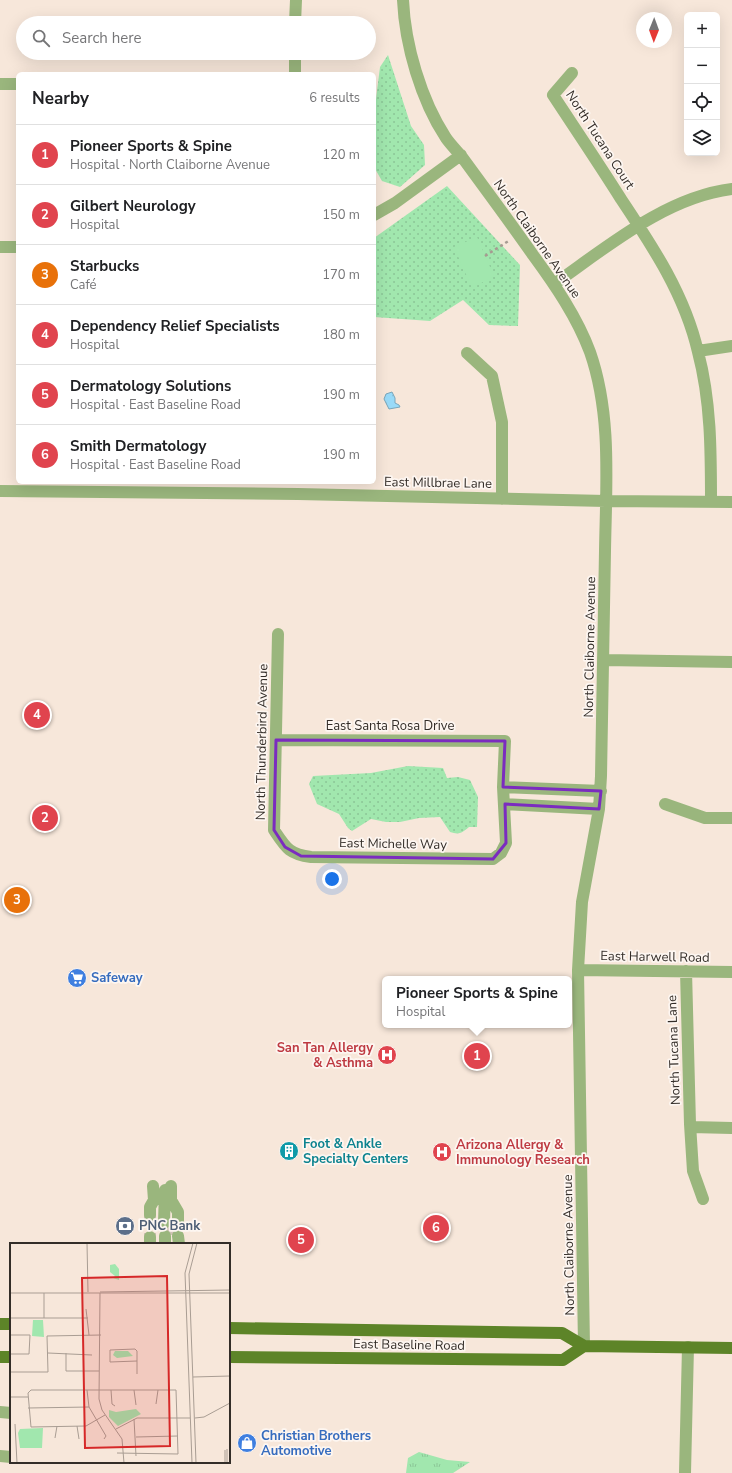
<!DOCTYPE html>
<meta charset="utf-8">
<style>
body{margin:0;font-family:"Nunito Sans",sans-serif;background:#f6f6f6;color:#202124}
.controls{position:absolute;right:12px;top:12px;display:grid;overflow:hidden;border-radius:6px;box-shadow:0 4px 16px #0002}
.controls button{width:36px;height:36px;display:grid;place-items:center;padding:0;border:0;border-bottom:1px solid #e0e0e0;background:#fff;color:#202124;font:20px sans-serif}
.compass{position:absolute;left:636px;top:12px;width:36px;height:36px;border-radius:50%;background:#fff;box-shadow:0 4px 16px #0002;rotate:181deg}
.you{position:absolute;left:332px;top:879px;width:14px;height:14px;margin:-10px;border:3px solid #fff;border-radius:50%;background:#1a73e8;box-shadow:0 0 0 6px #1a73e833}
.badge{display:grid;place-items:center;width:26px;height:26px;border-radius:50%;background:#0f766e;color:#fff;font-size:13px;font-weight:700}
.pin{position:absolute;translate:-50% -50%;border:2px solid #fff;box-shadow:0 1px 4px #0006}
.popup{position:absolute;left:382px;top:976px;width:190px;height:52px;box-sizing:border-box;display:grid;place-content:center;border-radius:6px;background:#fff;filter:drop-shadow(0 1px 3px #0005);font-size:13px;white-space:nowrap;color:#757577}
.popup b{font-size:15px;color:#202124}
.popup::after{content:'';position:absolute;left:50%;top:100%;margin-left:-8px;border:8px solid transparent;border-top-color:#fff}
.list{margin:0;padding:0;list-style:none}
h2{display:flex;justify-content:space-between;align-items:center;height:52px;margin:0;padding:0 16px;font-size:17px}
h2 small{font-size:13px;font-weight:400;color:#757577}
.list li{display:grid;grid-template-columns:26px 1fr auto;gap:12px;align-items:center;box-sizing:border-box;height:60px;padding:0 16px;border-top:1px solid #e0e0e0}
.list b{display:block;font-size:15px;white-space:nowrap}
.list p{margin:0;font-size:13px;white-space:nowrap;color:#757577}
.list em{font-size:13px;font-style:normal;color:#757577}
.icon{flex:none;width:22px;height:22px;fill:none;stroke:currentColor;stroke-width:2;stroke-linecap:round;stroke-linejoin:round}
.map{position:relative;flex:none;width:732px;height:1473px;overflow:hidden}
.search{position:absolute;background:#fff;box-shadow:0 4px 16px #0002;left:16px;top:16px;width:360px;height:44px;display:flex;align-items:center;gap:10px;box-sizing:border-box;padding:0 14px;border-radius:22px;color:#757577;font-size:15px}
.panel{position:absolute;background:#fff;box-shadow:0 4px 16px #0002;left:16px;top:72px;width:360px;height:412px;border-radius:6px}
.map>svg:first-child{display:block}
.grass{fill:url(#grass-tufts)}
.park{fill:url(#park-dots)}
.pitch{fill:#a1e7ae}
.water{fill:url(#water-ripples);stroke:#7aa6ba}
.lines{fill:none;stroke-linecap:round;stroke-linejoin:round}
.minor-tunnel{stroke:#d0c2b6;stroke-width:12;stroke-dasharray:12 6;stroke-linecap:butt}
.path{stroke:#a69b91;stroke-width:2.5;stroke-dasharray:3 3;stroke-linecap:butt}
.minor{stroke:#9ab67d;stroke-width:12}
.major{stroke:#5d8428;stroke-width:12}
.marked{fill:none;stroke:#7b2cbf;stroke-width:3;stroke-linejoin:round}
.labels{text-anchor:middle;dominant-baseline:central;stroke-width:3.5;stroke-linejoin:round;paint-order:stroke}
.street-label{font-size:13px;fill:#332d28;stroke:#fdf6f1}
.shop-label{font-size:13px;font-weight:bold;fill:#366cbe;stroke:#fdf6f1;text-anchor:start}
.health-label{font-size:13px;font-weight:bold;fill:#be3a42;stroke:#fdf6f1;text-anchor:end}
.culture-label{font-size:13px;font-weight:bold;fill:#0d838f;stroke:#fdf6f1;text-anchor:start}
.service-label{font-size:13px;font-weight:bold;fill:#4e5e75;stroke:#fdf6f1;text-anchor:start}
.inset-road{fill:none;stroke:#a99d93;stroke-width:1}
.view{fill:#d62828;fill-opacity:0.15;stroke:#d62828;stroke-width:2}
.inset-edge{fill:none;stroke:#332d28;stroke-width:2}
</style>
<div class="map">
<svg width="732" height="1473" viewBox="0 0 732 1473">
<defs>
<pattern id="grass-tufts" width="24" height="20" patternUnits="userSpaceOnUse"><rect width="24" height="20" fill="#a1e7ae"/><path d="M3 7l-1-3M5 7V3M7 7l1-3M15 17l-1-3M17 17v-4M19 17l1-3" fill="none" stroke="#8bc696"/></pattern>
<pattern id="park-dots" width="8" height="8" patternUnits="userSpaceOnUse"><rect width="8" height="8" fill="#a1e7ae"/><path d="M2 2h.1M6 6h.1" fill="none" stroke="#8bc696" stroke-width="1.8" stroke-linecap="round"/></pattern>
<pattern id="water-ripples" width="26" height="14" patternUnits="userSpaceOnUse"><rect width="26" height="14" fill="#99daf8"/><path d="M2 4q2-2 4 0t4 0M15 11q2-2 4 0t4 0" fill="none" stroke="#84bbd5"/></pattern>
</defs>
<rect width="100%" height="100%" fill="#f7e7da"/>
<path class="grass" d="M419,1452L447,1460L470,1462L453,1473H406L408,1458Z"/>
<path class="park" d="M388,55L411,126L424,145L425,165L400,187L382,181L374,167V115L380,67Z
M447,186L520,265L518,326L489,325L463,300L430,321L374,317V238Z
M408,766L443,768L447,778L458,777L470,780L478,797L477,827H469C462,833 459,835 450,832L440,817L419,818L400,822H386L371,819L352,831L348,828L339,814L317,804L309,784L313,776L371,773Z"/>
<path class="pitch" d="M477,237L494,276L472,288L454,247Z"/>
<path class="water" d="M392,392L395,398V403L399,405L400,407L389,409L384,399L386,394Z"/>
<g class="lines">
<path class="minor-tunnel" d="M150,1215V1237
M171,1223V1236"/>
<path class="path" d="M485,256L510,240"/>
<path class="minor" d="M403,0C405,45 421,100 446,138C451,145 457,151 462,157C486,190 510,222 533,255C555,285 577,317 590,352C612,415 606,485 605,551C604,626 603,701 601,776L599,809L582,902L578,970L584,1346
M295,23L296,0
M572,73L553,95C576,130 599,164 621,199C653,247 685,295 698,352C711,401 711,451 711,502
M295,74V53
M0,84H18
M374,215L395,203L461,155
M0,247H18
M554,284C607,247 666,197 732,189
M698,351L732,346
M467,353L492,376L502,422V499
M0,491L298,494L606,501L732,502
M604,660L732,662
M276,740L505,741L503,787L506,843L501,853L493,859L311,857C289,854 286,848 274,830L278,634
M503,787L601,791
M505,804L599,809
M665,804L705,818H732
M578,970L732,972
M686,971L690,1124L693,1171L703,1199
M691,1127L732,1128
M171,1186V1200L178,1212V1223
M150,1215V1207L154,1200L153,1186
M164,1223L165,1190
M165,1236V1244
M178,1236L179,1244
M150,1237V1244
M0,1412L11,1413
M0,1456L11,1457
M685,1473L688,1347"/>
<path class="major" d="M0,1324H11
M229,1328L562,1333L584,1346L732,1348
M0,1357H11
M229,1357L563,1360L584,1346"/>
</g>
<path class="marked" d="M276,740L505,741L503,787L601,791L599,809L505,804L506,843L493,859L301,856L285,847L274,830Z"/>
<defs>
<symbol id="supermarket-disc" viewBox="-11 -11 22 22"><circle r="9.5" fill="#3f7fe0" stroke="#fdf6f1"/><path d="M-6-5.5h2.5l.6 2H6L4.5 2H-2.5L-4.4-4H-6ZM-1.5 3.2a1.3 1.3 0 1 0 .1 0ZM3 3.2a1.3 1.3 0 1 0 .1 0Z" fill="#fff"/></symbol>
<symbol id="hospital-disc" viewBox="-11 -11 22 22"><circle r="9.5" fill="#e0444e" stroke="#fdf6f1"/><path d="M-5-5h3v3.5h4V-5h3V5h-3V1.5h-4V5h-3Z" fill="#fff"/></symbol>
<symbol id="building-disc" viewBox="-11 -11 22 22"><circle r="9.5" fill="#0f9aa8" stroke="#fdf6f1"/><path d="M-4-6H4V6H1V3H-1V6H-4ZM-2.5-4.3h1.7v1.8h-1.7ZM.8-4.3h1.7v1.8H.8ZM-2.5-1h1.7V.8h-1.7ZM.8-1h1.7V.8H.8Z" fill="#fff"/></symbol>
<symbol id="bank-disc" viewBox="-11 -11 22 22"><circle r="9.5" fill="#5c6f8a" stroke="#fdf6f1"/><path d="M-6-4H6V4H-6ZM0-2.3a2.3 2.3 0 1 0 0 4.6a2.3 2.3 0 1 0 0-4.6Z" fill="#fff"/></symbol>
<symbol id="shop-disc" viewBox="-11 -11 22 22"><circle r="9.5" fill="#3f7fe0" stroke="#fdf6f1"/><path d="M-5-2.5h2.3a2.7 3.5 0 0 1 5.4 0H5L5.5 6h-11ZM-1.5-2.5h3a1.5 2.3 0 0 0-3 0Z" fill="#fff"/></symbol>
</defs>
<g fill-rule="evenodd">
<use href="#supermarket-disc" x="66" y="967" width="22" height="22"/>
<use href="#hospital-disc" x="376" y="1044" width="22" height="22"/>
<use href="#building-disc" x="278" y="1140" width="22" height="22"/>
<use href="#hospital-disc" x="431" y="1141" width="22" height="22"/>
<use href="#bank-disc" x="114" y="1215" width="22" height="22"/>
<use href="#shop-disc" x="236" y="1432" width="22" height="22"/>
</g>
<g class="labels">
<g class="street-label">
<text transform="translate(600 140) rotate(57)">North Tucana Court</text>
<text transform="translate(537 239) rotate(55)">North Claiborne Avenue</text>
<text transform="translate(438 483) rotate(1)">East Millbrae Lane</text>
<text transform="translate(590 647) rotate(-89)">North Claiborne Avenue</text>
<text x="390" y="726">East Santa Rosa Drive</text>
<text transform="translate(262 742) rotate(-89)">North Thunderbird Avenue</text>
<text transform="translate(393 844) rotate(1)">East Michelle Way</text>
<text transform="translate(655 957) rotate(1)">East Harwell Road</text>
<text transform="translate(674 1050) rotate(-92)">North Tucana Lane</text>
<text transform="translate(569 1245) rotate(-91)">North Claiborne Avenue</text>
<text transform="translate(409 1345) rotate(1)">East Baseline Road</text>
</g>
<g class="shop-label">
<text x="91" y="978">Safeway</text>
<text x="261" y="1436">Christian Brothers<tspan x="261" dy="15">Automotive</tspan></text>
</g>
<g class="health-label">
<text x="373" y="1048">San Tan Allergy<tspan x="373" dy="15">&amp; Asthma</tspan></text>
<text x="456" y="1145" text-anchor="start">Arizona Allergy &amp;<tspan x="456" dy="15">Immunology Research</tspan></text>
</g>
<g class="culture-label">
<text x="303" y="1144">Foot &amp; Ankle<tspan x="303" dy="15">Specialty Centers</tspan></text>
</g>
<g class="service-label">
<text x="139" y="1226">PNC Bank</text>
</g>
</g>
<g transform="translate(10 1243)">
<rect width="220" height="220" fill="#f7e7da"/>
<path d="M105,21L109,26V37L103,35L105,33L100,29V22Z" fill="#a1e7ae"/>
<path d="M23,77H33L34,94L22,93ZM105,108H118L123,113L107,115L103,112ZM126,166L131,171L108,183L99,174V167L106,169ZM33,185L32,205H10L8,190L10,186Z" fill="#a1e7ae"/>
<path class="inset-road" d="M77,0L78,49M90,49L220,47M0,50H220M34,50V75M90,50L89,156L92,167L112,196L114,220M76,66L79,92M0,75H78M0,92H20L19,111H0M38,110L82,112M56,110V128H89M0,129H38L37,93L91,92M127,131V108L125,106L100,107V119L127,118M183,134L220,133M77,147L79,164L96,193L94,196M101,147L102,161L105,163M124,147L126,162M0,154H18M146,161L148,147M18,165L79,164M95,172L76,183L21,184L18,150L21,147H166L168,211L107,210M185,175L194,174L220,160M124,176L126,213M5,181L7,220M67,183L69,196M106,186L127,175H180M126,194L168,193M45,195L47,183M217,206V220M215,207V220M182,220L175,30L183,0M186,220L179,31L187,0"/>
<path class="view" d="M157,33L160,203L75,205L72,35Z"/>
<rect width="220" height="220" class="inset-edge"/>
</g>
</svg>
<div class="controls">
<button>+</button>
<button>−</button>
<button><svg class="icon" aria-label="locate" viewBox="0 0 24 24"><circle cx="12" cy="12" r="6"/><path d="M12 2v4M12 18v4M2 12h4M18 12h4"/></svg></button>
<button><svg class="icon" aria-label="layers" viewBox="0 0 24 24"><path d="M12 4l9 5-9 5-9-5zM3 14l9 5 9-5"/></svg></button>
</div>
<svg class="compass" viewBox="-18 -18 36 36"><path d="M0-13l5 13h-10z" fill="#e53935"/><path d="M0 13l5-13h-10z" fill="#757577"/></svg>
<div class="you"></div>
<div class="pin badge" style="left:477px;top:1056px;background:#e0444e">1</div>
<div class="popup"><b>Pioneer Sports &amp; Spine</b>Hospital</div>
<div class="pin badge" style="left:45px;top:818px;background:#e0444e">2</div>
<div class="pin badge" style="left:17px;top:900px;background:#e8710a">3</div>
<div class="pin badge" style="left:37px;top:715px;background:#e0444e">4</div>
<div class="pin badge" style="left:301px;top:1240px;background:#e0444e">5</div>
<div class="pin badge" style="left:436px;top:1228px;background:#e0444e">6</div>
<div class="search"><svg class="icon" aria-label="search" viewBox="0 0 24 24"><circle cx="10" cy="10" r="6"/><path d="M15 15l6 6"/></svg>Search here</div>
<section class="panel">
<h2>Nearby<small>6 results</small></h2>
<ul class="list">
<li><span class="badge" style="background:#e0444e">1</span><div><b>Pioneer Sports &amp; Spine</b><p>Hospital · North Claiborne Avenue</p></div><em>120 m</em></li>
<li><span class="badge" style="background:#e0444e">2</span><div><b>Gilbert Neurology</b><p>Hospital</p></div><em>150 m</em></li>
<li><span class="badge" style="background:#e8710a">3</span><div><b>Starbucks</b><p>Café</p></div><em>170 m</em></li>
<li><span class="badge" style="background:#e0444e">4</span><div><b>Dependency Relief Specialists</b><p>Hospital</p></div><em>180 m</em></li>
<li><span class="badge" style="background:#e0444e">5</span><div><b>Dermatology Solutions</b><p>Hospital · East Baseline Road</p></div><em>190 m</em></li>
<li><span class="badge" style="background:#e0444e">6</span><div><b>Smith Dermatology</b><p>Hospital · East Baseline Road</p></div><em>190 m</em></li>
</ul>
</section>
</div>
